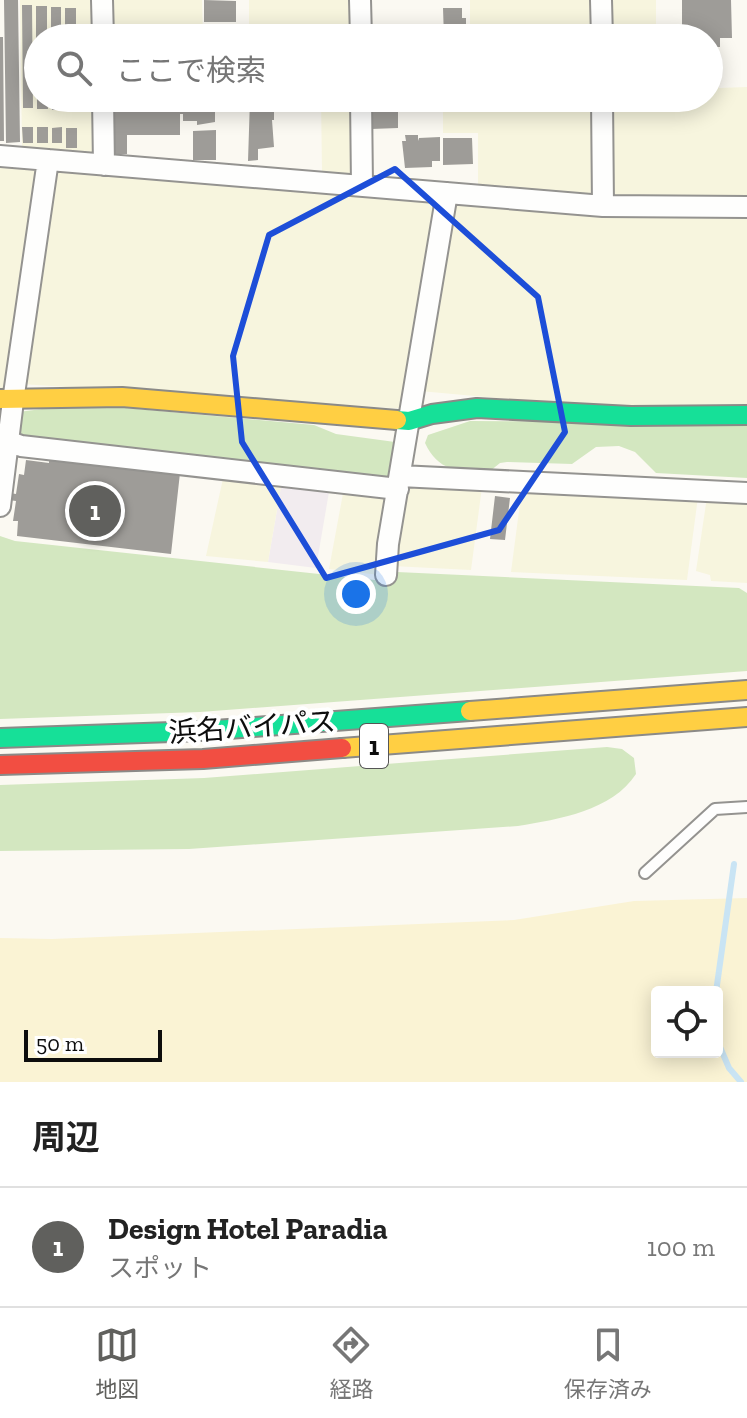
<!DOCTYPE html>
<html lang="ja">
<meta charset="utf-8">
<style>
body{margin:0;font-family:"Zilla Slab","Noto Sans JP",serif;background:#f6f6f6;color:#222}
.controls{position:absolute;right:24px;bottom:24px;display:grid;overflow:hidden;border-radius:8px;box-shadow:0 4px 20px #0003}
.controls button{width:72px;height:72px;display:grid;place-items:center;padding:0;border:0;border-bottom:2px solid #e0e0e0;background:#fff;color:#222;font:40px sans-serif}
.scale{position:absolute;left:24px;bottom:20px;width:138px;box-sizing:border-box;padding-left:8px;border:4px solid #0d0d0d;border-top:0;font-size:22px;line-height:28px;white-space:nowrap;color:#0d0d0d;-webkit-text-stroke:6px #fff;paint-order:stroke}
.you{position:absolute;left:356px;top:594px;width:28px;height:28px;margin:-20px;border:6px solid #fff;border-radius:50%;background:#1a73e8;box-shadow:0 0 0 12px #1a73e833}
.badge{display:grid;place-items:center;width:52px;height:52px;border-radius:50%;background:#60605d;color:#fff;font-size:26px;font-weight:700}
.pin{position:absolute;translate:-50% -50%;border:4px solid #fff;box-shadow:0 2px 8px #0006}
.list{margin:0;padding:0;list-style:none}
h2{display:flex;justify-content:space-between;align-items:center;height:104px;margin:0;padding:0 32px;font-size:34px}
h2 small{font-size:26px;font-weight:400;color:#767676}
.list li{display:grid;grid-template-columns:52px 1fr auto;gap:24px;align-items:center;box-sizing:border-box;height:120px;padding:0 32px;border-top:2px solid #e0e0e0}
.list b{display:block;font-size:30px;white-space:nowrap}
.list p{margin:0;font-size:26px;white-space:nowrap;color:#767676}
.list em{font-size:26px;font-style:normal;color:#767676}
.icon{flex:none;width:44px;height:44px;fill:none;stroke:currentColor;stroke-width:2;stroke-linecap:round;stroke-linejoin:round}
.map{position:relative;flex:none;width:747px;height:1082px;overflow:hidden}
.search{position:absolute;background:#fff;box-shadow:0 4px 20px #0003;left:24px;right:24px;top:24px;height:88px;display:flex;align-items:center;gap:20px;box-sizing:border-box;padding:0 28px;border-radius:44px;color:#767676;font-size:30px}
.sheet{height:224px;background:#fff}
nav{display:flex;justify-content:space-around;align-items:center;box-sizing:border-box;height:112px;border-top:2px solid #e0e0e0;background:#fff;font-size:22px;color:#767676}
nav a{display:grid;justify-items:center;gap:4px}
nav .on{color:#60605d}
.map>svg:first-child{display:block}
.industrial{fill:#f2ecef}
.farmland{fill:#f7f5de}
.forest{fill:#d3e7c0}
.sand{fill:#faf3d4;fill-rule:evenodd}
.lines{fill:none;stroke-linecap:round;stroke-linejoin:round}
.stream{stroke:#c9e4f4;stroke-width:6}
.building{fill:#9e9c98}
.lane-casing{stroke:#949390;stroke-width:14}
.street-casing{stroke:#949390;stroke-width:24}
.fast-casing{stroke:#8b8a87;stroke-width:22}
.slow-casing{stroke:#8b8a87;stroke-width:22}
.jam-casing{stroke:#8b8a87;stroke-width:22}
.lane{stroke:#fefefd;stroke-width:10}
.street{stroke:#fefefd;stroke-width:20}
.fast{stroke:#16e098;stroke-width:18}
.slow{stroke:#ffcf43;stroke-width:18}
.jam{stroke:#f24e42;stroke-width:18}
.marked{fill:none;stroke:#1d4ed8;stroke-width:6;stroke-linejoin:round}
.labels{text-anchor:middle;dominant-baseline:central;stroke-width:8;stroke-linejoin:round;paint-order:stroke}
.shield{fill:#fff;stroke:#565656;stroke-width:2}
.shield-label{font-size:26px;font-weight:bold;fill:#0d0d0d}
.street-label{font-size:28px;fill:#0d0d0d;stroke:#fff}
</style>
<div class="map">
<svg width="747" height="1082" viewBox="0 0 747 1082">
<rect width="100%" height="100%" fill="#fbf9f2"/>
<path class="industrial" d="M282,481L330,486L316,568L268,562Z"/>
<path class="farmland" d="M20,0H97V38H38V98H98V154L22,147Z
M108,0H202L203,38H108Z
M249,0H355V38H249Z
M470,0H590L591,38H470Z
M607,0H656V26H607Z
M719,74V88L747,87V196L609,195L608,106L655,105L656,98H709V75Z
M321,98H356V175L322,172Z
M471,98H591L592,194L478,185V133H443V101L470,100Z
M0,165L37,168L9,388L0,392Z
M57,169L440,201L406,409L21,384Z
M451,202L747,215V408L595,407L420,391Z
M224,474L282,481L268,562L206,556Z
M404,486L482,487L471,570L392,566Z
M344,488L389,493L380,575L329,569Z
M522,488L698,497L687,580L511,572Z
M707,497L747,499V583L711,581L710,575L696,571Z"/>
<path class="forest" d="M82,404L314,425L336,434L395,442L397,469L387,480L23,439L16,432L18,412Z
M470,421L747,422V478L656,473L635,452L619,446L596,447L572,464L507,462L500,463L485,475C458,471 438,471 425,443L428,435Z
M0,536L15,541L375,580L397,572L739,588L747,593V671L200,712L0,719Z
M607,747L622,749L634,758L636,774C612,811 559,819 518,826L189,849L0,851V785L204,778Z"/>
<path class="sand" d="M747,898V1082H0V938L52,939L514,920L634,901ZM657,992H717V1052H657Z"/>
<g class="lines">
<path class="stream" d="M716,992L734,864
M717,1040L729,1068L741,1082"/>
</g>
<path class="building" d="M4,0H18L20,142L6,143Z
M204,0L236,1V22H204Z
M682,0H731L732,38H720V47H713L714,64H709V38H682Z
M22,5H32L33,108H23Z
M36,6H47V38H36Z
M51,7H61V38H51Z
M65,8H76V38H65Z
M443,8H462V18H466V38H444Z
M204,32H231V38H204Z
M0,37H3L4,141H0Z
M37,98H47L48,109H37Z
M51,98H62V110H52Z
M66,98H76L77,111H66Z
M113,98H215V122L197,125V121H183V114H180V135H127V154H111Z
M370,98H401V104L370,105Z
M250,99H274V120H272L274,147L258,149V160L248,161Z
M371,106H398V128L371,129Z
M22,127H33V143H23Z
M37,127H48V143H37Z
M62,127V143H52V128Z
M66,128H77V148H66Z
M216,130V160H193V131Z
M405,135H418V141L419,138L440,137V161H432V167L405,168L402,141H406Z
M443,138H472L473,164L443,165Z
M49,458L180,473L171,554L17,536L18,521H13L16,501L9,500L10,493L16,494L19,474L24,475L26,460L49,463Z
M495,496L510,498L505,540L490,539Z"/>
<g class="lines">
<defs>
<path id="lane" d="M645,873L715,809L747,807"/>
<path id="street" d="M102,0L103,38
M360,0L361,38
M601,0L602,38
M103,98L104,165
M361,98L362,186
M602,98L603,206
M0,156L603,206L747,207
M0,438L21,446L398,489
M400,476L747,493
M0,506L13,401L48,160
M386,575L388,544L447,193"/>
<path id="fast" d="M397,420L409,421L432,414L477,408L631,416L747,415
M0,738L201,731L470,711"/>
<path id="slow" d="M0,399L122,397L397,420
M470,711L747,690
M342,748L747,717"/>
<path id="jam" d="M0,765L203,759L342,748"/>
</defs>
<use href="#lane" class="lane-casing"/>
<use href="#street" class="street-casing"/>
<use href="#fast" class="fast-casing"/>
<use href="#slow" class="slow-casing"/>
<use href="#jam" class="jam-casing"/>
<use href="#lane" class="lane"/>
<use href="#street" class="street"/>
<use href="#fast" class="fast"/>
<use href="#slow" class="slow"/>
<use href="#jam" class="jam"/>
</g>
<path class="marked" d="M395,169L538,297L565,432L499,530L326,578L242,442L233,356L269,235Z"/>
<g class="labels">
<rect class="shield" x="360" y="724" width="28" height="44" rx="6"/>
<g class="shield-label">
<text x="374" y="746">1</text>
</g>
<g class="street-label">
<text transform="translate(252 727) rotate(-4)">浜名バイパス</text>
</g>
</g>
</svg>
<div class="controls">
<button><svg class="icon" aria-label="locate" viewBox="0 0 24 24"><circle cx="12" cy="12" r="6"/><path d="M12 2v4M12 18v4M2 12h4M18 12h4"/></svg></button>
</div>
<div class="scale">50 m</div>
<div class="you"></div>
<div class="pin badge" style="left:95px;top:511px">1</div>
<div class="search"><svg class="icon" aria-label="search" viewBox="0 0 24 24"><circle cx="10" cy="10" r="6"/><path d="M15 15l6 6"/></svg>ここで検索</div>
</div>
<section class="sheet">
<h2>周辺<small></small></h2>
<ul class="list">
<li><span class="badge">1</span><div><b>Design Hotel Paradia</b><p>スポット</p></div><em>100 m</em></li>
</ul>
</section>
<nav>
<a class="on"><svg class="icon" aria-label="map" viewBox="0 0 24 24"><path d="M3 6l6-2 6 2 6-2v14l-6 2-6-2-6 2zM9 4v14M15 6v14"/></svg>地図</a>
<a><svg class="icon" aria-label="directions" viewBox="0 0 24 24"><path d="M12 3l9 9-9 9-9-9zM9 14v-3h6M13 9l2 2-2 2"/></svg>経路</a>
<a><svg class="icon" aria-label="saved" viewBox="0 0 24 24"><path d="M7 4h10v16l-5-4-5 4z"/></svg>保存済み</a>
</nav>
